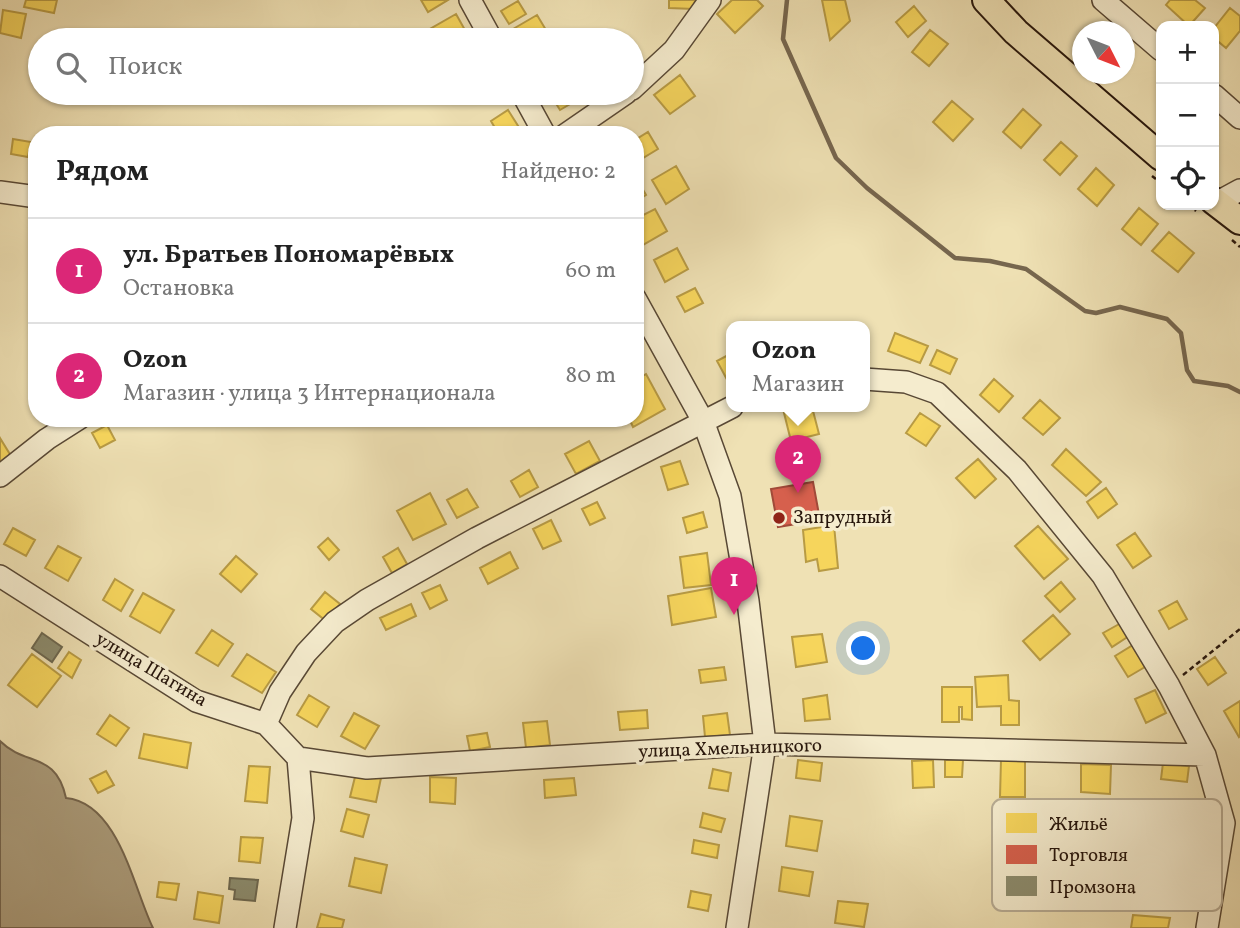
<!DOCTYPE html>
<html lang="ru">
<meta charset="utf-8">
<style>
body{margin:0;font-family:Vollkorn,serif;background:#f6f6f6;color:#222}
.controls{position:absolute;right:21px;top:21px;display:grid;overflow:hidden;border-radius:14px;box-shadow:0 2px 5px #0004}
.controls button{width:63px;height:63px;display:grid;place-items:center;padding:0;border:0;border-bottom:2px solid #e0e0e0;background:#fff;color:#222;font:35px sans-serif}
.compass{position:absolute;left:1072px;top:21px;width:63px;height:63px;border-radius:50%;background:#fff;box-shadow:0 2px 5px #0004;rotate:132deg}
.you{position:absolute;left:864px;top:649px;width:24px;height:24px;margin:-18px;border:5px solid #fff;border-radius:50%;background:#1a73e8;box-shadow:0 0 0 10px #1a73e833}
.badge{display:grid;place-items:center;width:46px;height:46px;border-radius:50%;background:#db2777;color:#fff;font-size:23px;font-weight:700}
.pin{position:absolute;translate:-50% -58px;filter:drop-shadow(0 2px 4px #0008)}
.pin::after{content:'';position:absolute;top:37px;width:24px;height:21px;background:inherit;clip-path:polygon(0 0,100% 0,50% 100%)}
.popup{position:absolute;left:726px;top:321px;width:144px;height:91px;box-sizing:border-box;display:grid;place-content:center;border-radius:14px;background:#fff;filter:drop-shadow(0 2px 5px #0005);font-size:23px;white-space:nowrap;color:#767676}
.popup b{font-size:26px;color:#222}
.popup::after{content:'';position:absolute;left:50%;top:100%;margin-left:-14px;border:14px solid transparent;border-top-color:#fff}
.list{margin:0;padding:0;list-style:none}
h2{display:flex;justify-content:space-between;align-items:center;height:91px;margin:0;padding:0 28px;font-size:30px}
h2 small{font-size:23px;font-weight:400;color:#767676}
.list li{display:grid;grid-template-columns:46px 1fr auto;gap:21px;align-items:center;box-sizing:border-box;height:105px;padding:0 28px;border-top:2px solid #e0e0e0}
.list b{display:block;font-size:26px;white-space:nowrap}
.list p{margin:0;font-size:23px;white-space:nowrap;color:#767676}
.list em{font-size:23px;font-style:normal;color:#767676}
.icon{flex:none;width:38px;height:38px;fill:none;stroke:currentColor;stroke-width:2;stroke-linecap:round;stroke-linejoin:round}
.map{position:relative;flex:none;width:1240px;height:928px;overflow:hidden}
.search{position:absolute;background:#fff;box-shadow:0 2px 5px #0004;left:28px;top:28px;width:616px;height:77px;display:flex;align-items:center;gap:18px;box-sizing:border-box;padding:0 24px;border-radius:38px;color:#767676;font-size:26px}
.panel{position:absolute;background:#fff;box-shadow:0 2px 5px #0004;left:28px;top:126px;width:616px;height:301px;border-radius:28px}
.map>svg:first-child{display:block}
.water{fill:#ab9c7b;stroke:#76664e;stroke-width:2}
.homes{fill:#f6d55c;stroke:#b89b44;stroke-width:2}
.shops{fill:#d6604d;stroke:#a14a39;stroke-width:2}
.industry{fill:#8c8c6e;stroke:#6d6850;stroke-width:2}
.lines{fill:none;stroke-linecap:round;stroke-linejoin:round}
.stream{stroke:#76664e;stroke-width:4.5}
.minor-casing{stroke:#584835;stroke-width:24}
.major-casing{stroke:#26150b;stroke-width:30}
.path{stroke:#26150b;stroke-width:2.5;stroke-dasharray:5 3.5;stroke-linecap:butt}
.minor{stroke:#f5ecce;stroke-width:21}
.major{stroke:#efe1b4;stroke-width:26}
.poi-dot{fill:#8f2418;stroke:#f5ecce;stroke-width:2.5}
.labels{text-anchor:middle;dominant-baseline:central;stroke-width:7;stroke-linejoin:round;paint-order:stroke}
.poi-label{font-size:19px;fill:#26150b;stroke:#f5ecce;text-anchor:start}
.street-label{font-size:19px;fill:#26150b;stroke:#f5ecce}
.key{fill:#f5ecce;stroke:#b7ac94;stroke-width:2}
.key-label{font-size:19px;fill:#26150b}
</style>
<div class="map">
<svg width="1240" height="928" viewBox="0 0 1240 928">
<rect width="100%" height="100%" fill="#efe1b4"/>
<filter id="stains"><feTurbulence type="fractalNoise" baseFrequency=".00286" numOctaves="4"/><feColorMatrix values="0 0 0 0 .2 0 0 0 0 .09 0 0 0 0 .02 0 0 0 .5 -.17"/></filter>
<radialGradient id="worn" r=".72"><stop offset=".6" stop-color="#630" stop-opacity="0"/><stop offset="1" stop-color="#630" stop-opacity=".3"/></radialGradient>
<path class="water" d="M0,741C26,767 56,751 66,798C119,803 134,890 153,928H0Z"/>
<path class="homes" d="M26,0H57L54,13L24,7Z
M421,0H448L428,12Z
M669,0H695L694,9L669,8Z
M732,0H757L763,6L735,33L717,14Z
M822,0H845L850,21L830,40Z
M1170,0H1195L1205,8L1189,26L1166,5Z
M518,1L526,14L509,24L501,11Z
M914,6L926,21L908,37L896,22Z
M1230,8L1240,16V31L1226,48L1214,38V28Z
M3,10L26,14L21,38L0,33Z
M456,14L470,39L436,40L430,29Z
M537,15L552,40H519L513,29Z
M930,30L948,44L929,66L912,52Z
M680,75L695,96L670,114L654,95Z
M573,93L577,100L560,110L550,94Z
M952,101L973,119L953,141L933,122Z
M1023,109L1041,125L1021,148L1003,132Z
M508,110L520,129L510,135H499L491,121Z
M648,132L658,149L638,161L635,140Z
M13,139L31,142L28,157L11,154Z
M1061,142L1077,156L1060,175L1044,160Z
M676,166L689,189L666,204L652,180Z
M1096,168L1114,185L1097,206L1078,189Z
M635,176L646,195L635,202Z
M1139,208L1158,224L1141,245L1122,229Z
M655,209L667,231L641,246L635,235V219Z
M36,228H37V251L32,250Z
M1169,232L1194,253L1178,272L1152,251Z
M677,248L688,269L665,282L654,260Z
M695,288L703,303L685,312L677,297Z
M895,333L928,346L920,363L888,351Z
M866,334L869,352L864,353V335Z
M937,350L957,359L950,374L930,365Z
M732,353V386L731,387L717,361Z
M646,374L665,409L633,427L629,418H635V380Z
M994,379L1013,396L999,412L980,395Z
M1040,400L1060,418L1043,435L1023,418Z
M812,407L819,434L791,441L783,409Z
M920,413L940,426L926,446L906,433Z
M107,425L115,440L100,448L92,433Z
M0,438L11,456L0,462Z
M589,441L600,461L576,474L565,454Z
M1066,449L1101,482L1086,496L1052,465Z
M978,459L996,479L975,498L956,478Z
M680,461L688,484L668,490L661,467Z
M529,470L538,487L520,497L511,481Z
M1106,488L1117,504L1098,518L1087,502Z
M467,489L478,507L457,518L447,500Z
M430,493L446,524L413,540L397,511Z
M597,502L605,518L590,525L582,509Z
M703,512L707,527L687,533L683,518Z
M551,520L561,541L543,549L533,529Z
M834,525L838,568L819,571L817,559L806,562L803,530Z
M1038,526L1068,559L1044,579L1015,546Z
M13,528L35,540L26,556L4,544Z
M1135,533L1151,556L1133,568L1117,545Z
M328,538L339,550L329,560L318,547Z
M58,546L81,558L68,581L45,568Z
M398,548L407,564L392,573L383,557Z
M510,552L518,568L488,584L480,568Z
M707,553L711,585L684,588L680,557Z
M236,556L257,574L241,592L220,574Z
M115,579L133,590L121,611L103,600Z
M1061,582L1075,599L1060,612L1045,596Z
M440,585L447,600L430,609L422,593Z
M711,588L716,617L672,625L668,596Z
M325,592L340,604L326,621L311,609Z
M143,593L174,610L160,633L130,616Z
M1177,601L1187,619L1169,629L1159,611Z
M411,604L416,616L386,630L380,618Z
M1053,615L1070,634L1040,660L1023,641Z
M1121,623L1129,636L1112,647L1103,633Z
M212,630L233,644L218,666L196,653Z
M822,634L827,662L796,667L792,637Z
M1133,645L1145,667L1128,677L1115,656Z
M69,652L81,660L72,678L58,668Z
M32,654L61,676L37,707L8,685Z
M247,654L276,672L262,693L232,676Z
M1215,657L1226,673L1208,685L1197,669Z
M724,667L726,680L701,683L699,670Z
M1008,675L1009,700L1019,701V725H1001V706L977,707L975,677Z
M942,687H972V720L962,719V707H959V722H942Z
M1155,690L1166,713L1146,723L1135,699Z
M309,695L329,707L317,727L297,715Z
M827,695L830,719L805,721L803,699Z
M1240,701V736L1239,737L1224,711Z
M647,710L648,728L620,730L618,712Z
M354,713L379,726L365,749L341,736Z
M727,713L730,735L705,737L703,716Z
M110,715L129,728L116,746L97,734Z
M547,721L550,745L526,748L523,723Z
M487,733L490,747L470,751L467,736Z
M144,734L191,743L187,768L139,758Z
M798,760L822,763L820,781L796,778Z
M933,760L934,787L913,788L912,761Z
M945,760H963L962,777H945Z
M1001,760H1025V797H1000Z
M1163,763L1189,766L1187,782L1161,779Z
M1081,764L1111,765L1110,794L1081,792Z
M249,766L270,767L267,803L245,801Z
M713,769L731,773L728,791L709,788Z
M106,771L114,785L98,793L90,779Z
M356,773L381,778L376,802L350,797Z
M430,777L456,778L455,804L430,802Z
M574,778L576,795L545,798L544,780Z
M347,809L369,815L363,837L341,831Z
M703,813L725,819L721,832L700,827Z
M790,816L822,821L817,851L786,846Z
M1156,823L1180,826L1178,844L1154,841Z
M1114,824L1143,827L1140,849L1112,846Z
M241,837L263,838L260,863L239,861Z
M694,840L719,845L717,858L692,853Z
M1140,852L1176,857L1174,876L1137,871Z
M355,858L387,865L381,893L349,886Z
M782,867L813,872L809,896L779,891Z
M1130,881L1158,884L1155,908L1127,905Z
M159,882L179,884L176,900L157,897Z
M691,891L711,895L708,911L688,907Z
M198,892L223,896L219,923L194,919Z
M838,901L868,904L864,927L835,923Z
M321,914L344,920L342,928H317Z
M1133,915L1170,918L1168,928H1131Z"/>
<path class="shops" d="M813,482L820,520L778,527L771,489Z"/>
<path class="industry" d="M42,633L62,647L52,662L32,648Z
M230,878L258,880L255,901L234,899L235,890L229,889Z"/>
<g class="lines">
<path class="stream" d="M787,0L783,39L836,158L867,188L955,258L990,261L1026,269L1085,311L1096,313L1120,307L1167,319L1181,333L1187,370L1194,381L1228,386L1240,392"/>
<defs>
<path id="minor" d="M470,0L492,40
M1103,0L1161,50
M632,89L674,50L710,0
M522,93L545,135
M1214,95L1240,118
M565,135L626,93
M0,192L37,197
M1216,203L1240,190
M635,298L703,421L730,496L748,601L765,744L737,928
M864,379L906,382L937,393L1017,470L1103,576L1169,686L1205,755L1224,823L1207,928
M0,476L47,439L80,418
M0,576L196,701L266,724L298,758L303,818L285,928
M266,724L280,692L306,653L335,622L367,600L477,538L732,407
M298,758L367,768L765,744L1205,755"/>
<path id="major" d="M986,0L1016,32L1161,157
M1214,201L1240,221"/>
</defs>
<use href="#minor" class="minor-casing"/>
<use href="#major" class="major-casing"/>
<path class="path" d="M1152,176L1161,183
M1188,205L1196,211
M1232,240L1240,247
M1183,675L1240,629"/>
<use href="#minor" class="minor"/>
<use href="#major" class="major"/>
</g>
<circle class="poi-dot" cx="779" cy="518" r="7"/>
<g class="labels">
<g class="poi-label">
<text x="793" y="518">Запрудный</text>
</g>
<g class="street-label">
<text transform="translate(151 670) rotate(31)">улица Шагина</text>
<text transform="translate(730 749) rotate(-2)">улица Хмельницкого</text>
</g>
</g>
<rect x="992" y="799" width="230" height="112" rx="10" class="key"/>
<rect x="1006" y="813" width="31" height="20" fill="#f6d55c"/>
<rect x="1006" y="845" width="31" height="19" fill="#d6604d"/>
<rect x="1006" y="876" width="31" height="20" fill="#8c8c6e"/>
<g class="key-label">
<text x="1049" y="830">Жильё</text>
<text x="1049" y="861">Торговля</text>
<text x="1049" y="893">Промзона</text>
</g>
<rect width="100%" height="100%" filter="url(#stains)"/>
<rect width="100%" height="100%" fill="url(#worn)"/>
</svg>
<div class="controls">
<button>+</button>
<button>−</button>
<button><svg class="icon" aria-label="locate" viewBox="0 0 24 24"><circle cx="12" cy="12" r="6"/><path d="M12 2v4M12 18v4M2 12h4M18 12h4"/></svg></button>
</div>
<svg class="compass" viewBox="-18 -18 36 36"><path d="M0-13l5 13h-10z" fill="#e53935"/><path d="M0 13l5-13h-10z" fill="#767676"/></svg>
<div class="you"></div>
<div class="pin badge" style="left:734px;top:615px">1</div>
<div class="pin badge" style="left:798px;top:493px">2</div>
<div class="popup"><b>Ozon</b>Магазин</div>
<div class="search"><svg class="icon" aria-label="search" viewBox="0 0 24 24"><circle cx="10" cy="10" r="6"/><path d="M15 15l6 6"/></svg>Поиск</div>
<section class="panel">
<h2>Рядом<small>Найдено: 2</small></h2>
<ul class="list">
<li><span class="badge">1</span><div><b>ул. Братьев Пономарёвых</b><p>Остановка</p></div><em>60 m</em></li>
<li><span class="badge">2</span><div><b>Ozon</b><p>Магазин · улица 3 Интернационала</p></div><em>80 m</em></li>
</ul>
</section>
</div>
